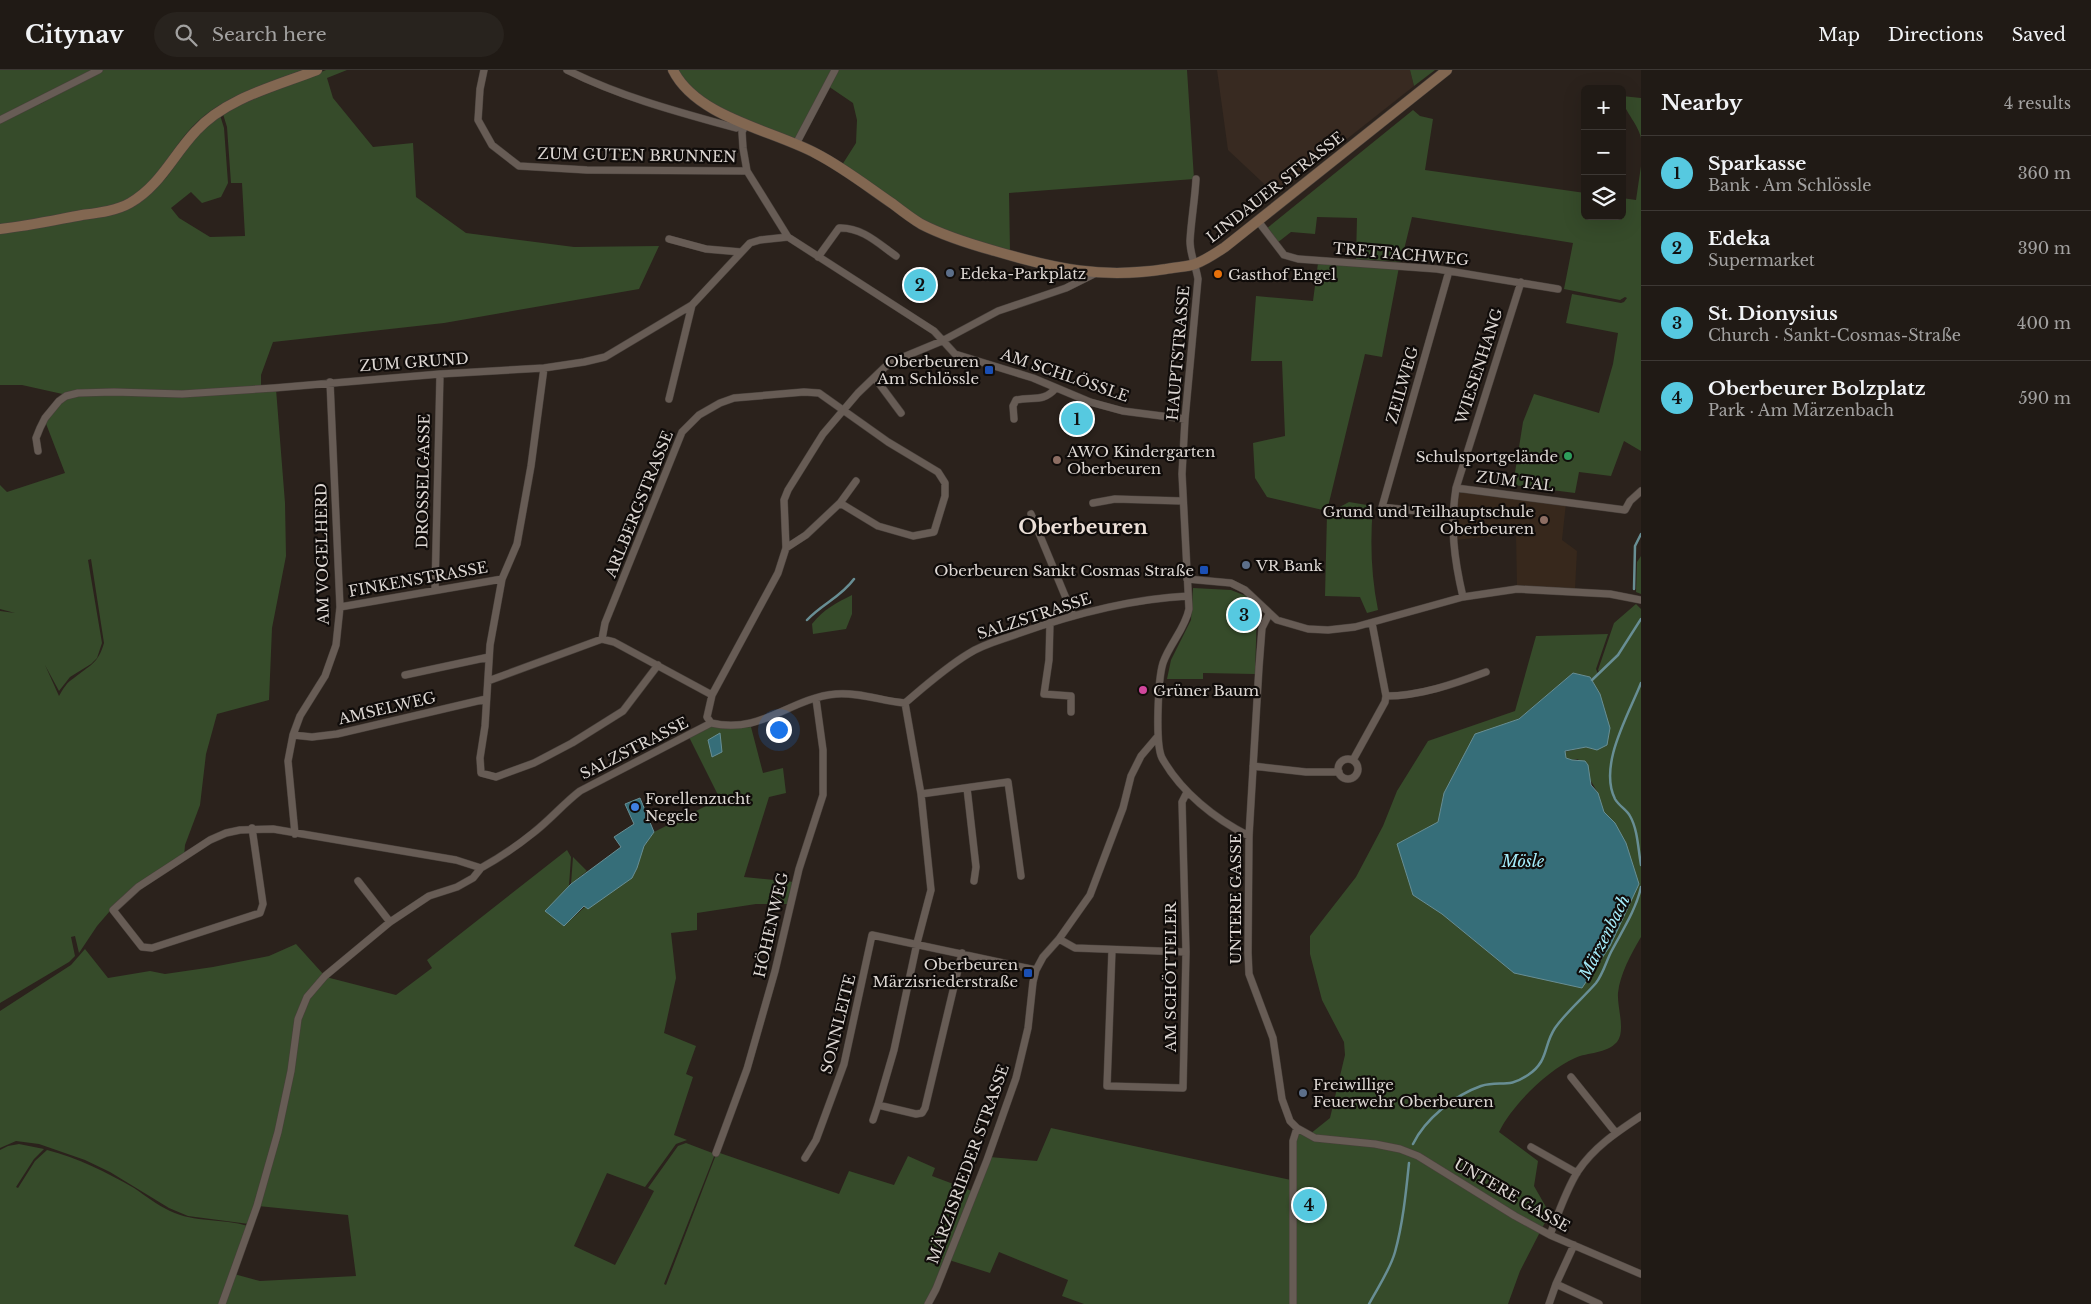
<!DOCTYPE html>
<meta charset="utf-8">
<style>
body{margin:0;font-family:"Libre Baskerville",serif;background:#28231e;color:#f1f3f6}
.controls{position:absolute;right:15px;top:15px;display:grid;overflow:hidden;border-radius:8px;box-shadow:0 5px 20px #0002}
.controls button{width:45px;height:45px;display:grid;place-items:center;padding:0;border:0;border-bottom:1px solid #3d3834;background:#201a15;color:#f1f3f6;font:25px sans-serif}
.you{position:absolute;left:778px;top:659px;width:18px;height:18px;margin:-12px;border:4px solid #fff;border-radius:50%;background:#1a73e8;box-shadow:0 0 0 8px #1a73e833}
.badge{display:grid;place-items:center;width:32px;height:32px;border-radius:50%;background:#56c9e0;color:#111;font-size:16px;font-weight:700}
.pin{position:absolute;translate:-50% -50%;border:2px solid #fff;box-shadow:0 1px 5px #0006}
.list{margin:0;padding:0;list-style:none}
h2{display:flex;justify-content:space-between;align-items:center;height:65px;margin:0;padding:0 20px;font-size:21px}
h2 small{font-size:16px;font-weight:400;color:#a2a1a0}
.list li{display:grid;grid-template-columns:32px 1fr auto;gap:15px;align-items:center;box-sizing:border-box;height:75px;padding:0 20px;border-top:1px solid #3d3834}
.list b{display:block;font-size:19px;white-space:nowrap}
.list p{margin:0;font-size:16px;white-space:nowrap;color:#a2a1a0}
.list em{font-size:16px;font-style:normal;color:#a2a1a0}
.icon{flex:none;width:28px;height:28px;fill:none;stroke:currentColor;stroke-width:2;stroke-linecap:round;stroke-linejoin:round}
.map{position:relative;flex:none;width:1641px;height:1234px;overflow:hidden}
header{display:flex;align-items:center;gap:30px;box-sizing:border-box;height:70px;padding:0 25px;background:#201a15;border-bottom:1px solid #3d3834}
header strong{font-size:24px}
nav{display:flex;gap:28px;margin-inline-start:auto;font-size:18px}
.search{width:350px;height:45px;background:#28231e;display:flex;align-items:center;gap:12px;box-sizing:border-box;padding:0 18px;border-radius:28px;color:#a2a1a0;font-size:19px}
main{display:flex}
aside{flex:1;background:#201a15}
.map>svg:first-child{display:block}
.built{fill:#382a21}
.education{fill:#37281c}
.green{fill:#364b2a;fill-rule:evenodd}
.water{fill:#366e79;stroke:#688e94}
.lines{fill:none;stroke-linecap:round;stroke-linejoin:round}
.stream{stroke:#688e94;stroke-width:2.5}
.minor-casing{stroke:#48403b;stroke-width:8}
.secondary-casing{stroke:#48403b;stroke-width:11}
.minor{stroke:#675c55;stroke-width:7}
.secondary{stroke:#826751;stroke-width:10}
.service-dot{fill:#5c6f8a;stroke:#100c0a;stroke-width:2}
.food-dot{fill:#e8710a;stroke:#100c0a;stroke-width:2}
.transit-dot{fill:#1a4fb4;stroke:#100c0a;stroke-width:2}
.leisure-dot{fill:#2e9e5b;stroke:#100c0a;stroke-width:2}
.education-dot{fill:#8d6e63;stroke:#100c0a;stroke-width:2}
.hotel-dot{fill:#d1479c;stroke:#100c0a;stroke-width:2}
.shop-dot{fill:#3f7fe0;stroke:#100c0a;stroke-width:2}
.labels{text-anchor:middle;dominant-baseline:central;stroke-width:4.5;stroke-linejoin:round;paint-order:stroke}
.street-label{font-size:15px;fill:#ddd7d3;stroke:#100c0a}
.poi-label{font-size:15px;fill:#ddd7d3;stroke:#100c0a;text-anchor:start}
.water-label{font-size:16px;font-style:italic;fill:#a5ecfa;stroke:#100c0a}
.district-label{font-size:20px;font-weight:bold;fill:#ebdfd7;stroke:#100c0a}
</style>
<header>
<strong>Citynav</strong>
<div class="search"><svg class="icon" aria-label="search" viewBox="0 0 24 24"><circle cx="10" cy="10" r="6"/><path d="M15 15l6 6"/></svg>Search here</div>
<nav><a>Map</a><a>Directions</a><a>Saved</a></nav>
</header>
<main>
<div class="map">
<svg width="1641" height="1234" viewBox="0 0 1641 1234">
<rect width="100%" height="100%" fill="#2b221c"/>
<path class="built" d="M1217,0H1410L1414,16L1276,125L1228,80Z"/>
<path class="education" d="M1457,419L1566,433L1562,470L1577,481L1575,519L1517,516L1516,464L1455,470Z"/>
<path class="green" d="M0,0H94L0,48Z
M102,0H302C265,14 220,27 192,57C169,82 157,113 126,130C112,139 92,140 75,143C50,147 25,151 0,155V52L42,33Z
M326,0H347L327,8L333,28L373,77L413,73L416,127L466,163L574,177L659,176L639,219L444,253L273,272L261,305V317L182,322L67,325L22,315H0V163L17,160L146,126L166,108L198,64L220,45L224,58L228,113L221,127L202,133L191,122L171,138L179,148L210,167L245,166L242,113H231L227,57L223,44L239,35Z
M677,0H833L796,70C765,58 710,42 688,16C684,11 681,5 677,0Z
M837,0H1187L1194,109L1009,123L1010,182L971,171L921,150L842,95L856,73L857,50L853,33L828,16Z
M1410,0H1435L1414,16Z
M1622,26L1641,28V68C1638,53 1622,39 1622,26Z
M1413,40L1420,46L1433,49L1425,100L1585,123V146H1622V128L1636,130L1641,96V381L1624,371L1611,406L1579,402L1575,423L1513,415L1523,352L1534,324L1599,343L1613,294L1618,263L1566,253L1572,224L1621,233L1624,232L1627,228L1625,227L1620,230L1564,219L1573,173L1412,147L1401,192L1356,189L1357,148L1317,147L1315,164L1291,162L1277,173L1266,159Z
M1318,193L1399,197L1382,287L1365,284L1327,441L1267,427L1255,408L1253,373L1285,366L1282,291H1251L1256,226L1313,231Z
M276,319L285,433L286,486L272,558L269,630L217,644L206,684L200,735L185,775L184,787L116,834L97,856L79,883L75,866L71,867L75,886L69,892L0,933V541L15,543L0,539V415L7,422L65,403L45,351L61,332L67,328L78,325ZM91,489L104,573C98,594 90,595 74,608C67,612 63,619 59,626L45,595L59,621L70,607L91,594L97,588L102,573L88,490Z
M1349,432L1373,436C1370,471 1371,505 1378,540L1367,543L1360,527L1325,526L1327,444Z
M1641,486V524L1636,522L1637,492Z
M1193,518L1231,520L1246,526L1257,539L1255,604L1203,603V609H1167L1171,590L1191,550Z
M852,525V544L846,559L813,564L812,554C824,539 836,533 852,525Z
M1636,534L1641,539V867C1631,884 1620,904 1618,923C1617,938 1626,960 1617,972C1606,984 1588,982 1575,988C1548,1000 1512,1035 1499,1062L1538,1091L1534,1116L1550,1144L1542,1158L1515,1143L1418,1083L1310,1064L1330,1048L1345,985L1344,972L1322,930L1310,884V866L1356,807L1383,756L1397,721L1428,671L1515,641L1536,566L1608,564L1596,599L1598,604L1592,610L1590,607L1573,603L1519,649L1475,665L1444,723L1438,752L1413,825L1442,844L1514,903L1615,753L1604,742L1598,723L1578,689L1572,690L1566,688L1564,682L1586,677L1597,680L1600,624L1592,611L1600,604L1598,600L1614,553Z
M711,655L732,658L751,657L763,703L783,698L786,723L769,727L744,807L794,812L789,834H756L697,843V860L671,863L676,908L664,963L696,976L686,1004L693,1007L674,1065L687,1070L676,1074L645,1117L607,1103L574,1176L615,1195L654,1121L648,1118L678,1076L686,1073L715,1084L664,1214L666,1215L717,1082L839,1124L849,1101L894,1115L908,1086L935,1098L932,1106L972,1121L934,1219L926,1234H224L234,1204L260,1211L356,1206L348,1145L258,1136L303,938L326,907L396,925L432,898L427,890L567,780L571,787L569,816L546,841L564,856L640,786L644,776L654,762L720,729L689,667Z
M573,787L587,801L571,814Z
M296,874L324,905L301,937L283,1038L249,1154L188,1146L169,1138L110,1102L85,1090L39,1074L16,1071L0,1078V941L71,895L85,879L108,908L150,901L165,904L213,897L269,886Z
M1051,1058L1291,1110V1234H1084L1062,1226L1068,1210L999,1182L990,1203L949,1190L990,1087L1037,1091Z
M1298,1061L1314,1070L1375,1075L1399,1081L1415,1087L1540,1162L1520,1201L1508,1234H1295V1071Z
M19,1074L44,1079L34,1089L16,1117L18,1118L35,1091L47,1080C78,1088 106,1102 134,1118C146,1126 157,1135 170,1141C195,1153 222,1148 248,1156L221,1234H0V1080L8,1076Z"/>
<path class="water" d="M1573,603L1590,607L1600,624L1610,658L1607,675L1597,680L1586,677L1565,681L1566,688L1572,690L1585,691L1588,695L1591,715L1598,723L1604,742L1615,753L1626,773L1639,814L1610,876L1582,918L1514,903L1442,844L1413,825L1397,774L1438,752L1444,723L1475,664L1519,649Z
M720,663L722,682L712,687L708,670Z
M640,728L654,762L644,776L637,798L632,808L588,839L584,836L564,856L545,841L571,814L621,777L614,767L634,754L625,734Z"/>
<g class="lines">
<path class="stream" d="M1634,519L1635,476L1641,464
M807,550C822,534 841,527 854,509
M1592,610L1618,585L1641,549
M1641,613C1629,644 1598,695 1615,729C1619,736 1627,740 1630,746C1638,760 1638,779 1641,795
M1413,1074C1425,1049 1455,1025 1481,1016C1500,1010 1508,1019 1528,1005C1549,991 1543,976 1555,958C1567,941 1583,928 1596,913C1603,904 1606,892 1611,882C1622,861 1636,840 1641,817
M1369,1234C1378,1217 1390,1200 1395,1182C1403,1153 1406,1122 1409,1093"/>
<defs>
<path id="minor" d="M484,0L480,19L478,50L492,75L519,96L587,100L747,101
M567,0C621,27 678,42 736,58L746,54
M0,50L99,0
M746,54L742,62L743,78L747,101L788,167L934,261L955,284L1033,308L1090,332L1123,341L1185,349
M796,74L835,0
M1196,109C1195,129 1191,151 1190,171C1190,185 1196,196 1198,209L1185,349L1182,404L1189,539C1185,559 1170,573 1163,593C1158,609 1155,674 1162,688C1181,722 1215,749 1249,766
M1258,151L1284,185L1298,189L1437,199L1558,219
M669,169L706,179L741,182
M818,187L839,158C862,157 879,174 896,186
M1449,201L1382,437L1452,445
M544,298L531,396L517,474L502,509L490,575L485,656L480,688L481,703L496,707L534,693L572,673L623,641L658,595
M875,308L901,343
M669,329L692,235
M1014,349L1013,336L1016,330C1033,326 1043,333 1056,318
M38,381L36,368L40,358L45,348L59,331L66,326L78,323L114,322L182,324L274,318L440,304L544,298L584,292L605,287L692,235L750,173L760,170L788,167
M1456,418L1521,212
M840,433L856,411
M1093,433L1115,429L1182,431
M1031,444L1073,545
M1187,509L1231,513L1245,520L1277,550L1308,559L1328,560L1355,557L1463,527L1517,519L1610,524L1641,530
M435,520L440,304
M1463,527C1454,489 1450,456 1456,418L1625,440L1630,431L1641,421
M340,537L502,509
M1269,544L1262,558L1259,597L1249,766L1248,883L1249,904L1273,968L1282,1029L1290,1051L1297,1058L1315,1068L1375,1074L1400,1079L1418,1086L1515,1146L1550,1165L1641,1204
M1050,552L1049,590L1044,624L1071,626V642
M1372,553L1386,626
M602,569L605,553L682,362L699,345L720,333L734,328L804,322L819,323L888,372L938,402L945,413V426L934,462L913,466L878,456L840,433L806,465L786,478
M405,605L489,587
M488,611L602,569L614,572L712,625
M905,633L921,724L931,820L917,873L894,980L878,1035L916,1044L922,1043L925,1038L962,883
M711,653L707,647L712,625L778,503L786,478L784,430L788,420L823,364L858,323L885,297L901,288L942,271L998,241L1066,218L1096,203
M293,665L312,667L337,664L486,629
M1338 699a10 10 0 1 1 20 0a10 10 0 1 1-20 0Z
M1353,690L1385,632L1386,626C1420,626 1454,614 1486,602
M1253,696L1306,702H1339
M967,718L976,797L974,811
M921,724L1008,712L1021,806
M252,758L263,834L260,843L152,878L142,877L113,840L138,817L210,770L226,763L240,760L273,759L456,790L481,798C499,788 517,776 533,763C550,750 563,734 580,721L711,653C762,665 789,628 836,624C859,622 882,631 905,633C925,616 945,598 968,584C983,574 1001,570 1017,564C1073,544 1129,529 1188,526
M295,764L288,691L293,665L300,646L325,606L336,575L340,537L330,312
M358,811L390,852
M1059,869L1075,878L1186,882
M1112,880L1107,1016L1183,1018L1186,882L1182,732L1187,722
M1571,1007L1616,1063
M873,1050L878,1035
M1531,1077L1577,1103
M716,1083L747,999L775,901L799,799L823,725V680L816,629
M805,1088L816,1070L844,994L872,865L1036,900
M1550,1165C1558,1144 1566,1120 1578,1101C1594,1077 1617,1062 1641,1046
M1556,1214L1599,1234
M222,1234L257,1136L278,1062L291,1001L298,949L307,927L325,906L390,852L429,826L457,817L473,808L481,798
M928,1234L936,1219L987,1090L1016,1008L1028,958L1033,912L1036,900L1043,887L1059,869L1090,825L1123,738L1131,706L1141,686L1158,666
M1293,1234V1071L1297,1058
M1549,1234L1556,1214L1574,1175"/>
<path id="secondary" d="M673,0C697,48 773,60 817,84C844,98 868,117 893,134C902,141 911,148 921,154C944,166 970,174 995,181C1056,199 1102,209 1166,199C1175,197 1187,197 1195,194C1206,190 1216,183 1225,177L1447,0
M0,159C28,156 55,150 82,145C97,143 116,141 130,133C160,116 173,85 196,61C226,28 276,16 317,0"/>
</defs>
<use href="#minor" class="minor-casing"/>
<use href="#secondary" class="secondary-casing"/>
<use href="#minor" class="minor"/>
<use href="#secondary" class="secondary"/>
</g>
<g class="service-dot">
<circle cx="950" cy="203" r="5"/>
<circle cx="1246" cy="495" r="5"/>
<circle cx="1303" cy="1023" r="5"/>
</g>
<circle class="food-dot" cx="1218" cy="204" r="5"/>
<g class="transit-dot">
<rect x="984" y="295" width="10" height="10" rx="2.5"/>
<rect x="1199" y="495" width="10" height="10" rx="2.5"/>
<rect x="1023" y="898" width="10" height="10" rx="2.5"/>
</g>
<circle class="leisure-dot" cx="1568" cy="386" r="5"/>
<g class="education-dot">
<circle cx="1057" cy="390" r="5"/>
<circle cx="1544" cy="450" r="5"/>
</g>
<circle class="hotel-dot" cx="1143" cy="620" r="5"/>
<circle class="shop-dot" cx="635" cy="737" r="5"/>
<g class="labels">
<g class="street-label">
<text transform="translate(637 85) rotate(1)">ZUM GUTEN BRUNNEN</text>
<text transform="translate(1275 117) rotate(-38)">LINDAUER STRASSE</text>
<text transform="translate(1401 184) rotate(5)">TRETTACHWEG</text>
<text transform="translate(1178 283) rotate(-85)">HAUPTSTRASSE</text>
<text transform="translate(414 292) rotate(-4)">ZUM GRUND</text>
<text transform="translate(1479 296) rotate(-72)">WIESENHANG</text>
<text transform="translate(1065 305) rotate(19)">AM SCHLÖSSLE</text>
<text transform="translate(1402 315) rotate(-74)">ZEILWEG</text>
<text transform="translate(423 411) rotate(-89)">DROSSELGASSE</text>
<text transform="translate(1515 411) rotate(7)">ZUM TAL</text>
<text transform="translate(639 434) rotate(-68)">ARLBERGSTRASSE</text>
<text transform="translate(322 484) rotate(-91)">AM VOGELHERD</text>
<text transform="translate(418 509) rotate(-10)">FINKENSTRASSE</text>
<text transform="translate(1034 546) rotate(-18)">SALZSTRASSE</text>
<text transform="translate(387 638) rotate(-13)">AMSELWEG</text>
<text transform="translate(634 678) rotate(-27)">SALZSTRASSE</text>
<text transform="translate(1235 829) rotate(-90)">UNTERE GASSE</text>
<text transform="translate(771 855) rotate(-77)">HÖHENWEG</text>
<text transform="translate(1170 907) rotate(-90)">AM SCHÖTTELER</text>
<text transform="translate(838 954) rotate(-76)">SONNLEITE</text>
<text transform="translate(968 1094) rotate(-70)">MÄRZISRIEDER STRASSE</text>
<text transform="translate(1512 1125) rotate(30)">UNTERE GASSE</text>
</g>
<g class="poi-label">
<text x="960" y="203">Edeka-Parkplatz</text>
<text x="1228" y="204">Gasthof Engel</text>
<text x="979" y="291" text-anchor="end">Oberbeuren<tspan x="979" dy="17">Am Schlössle</tspan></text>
<text x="1067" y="381">AWO Kindergarten<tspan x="1067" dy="17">Oberbeuren</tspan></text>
<text x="1558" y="386" text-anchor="end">Schulsportgelände</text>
<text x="1534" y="441" text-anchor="end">Grund und Teilhauptschule<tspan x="1534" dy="17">Oberbeuren</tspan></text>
<text x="1256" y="495">VR Bank</text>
<text x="1194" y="500" text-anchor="end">Oberbeuren Sankt Cosmas Straße</text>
<text x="1153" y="620">Grüner Baum</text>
<text x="645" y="728">Forellenzucht<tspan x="645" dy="17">Negele</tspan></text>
<text x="1018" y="894" text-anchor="end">Oberbeuren<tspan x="1018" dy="17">Märzisriederstraße</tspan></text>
<text x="1313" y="1014">Freiwillige<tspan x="1313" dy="17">Feuerwehr Oberbeuren</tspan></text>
</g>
<g class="water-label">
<text x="1523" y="791">Mösle</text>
<text transform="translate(1604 867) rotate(-63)">Märzenbach</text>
</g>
<g class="district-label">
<text x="1083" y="457">Oberbeuren</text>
</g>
</g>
</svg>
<div class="controls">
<button>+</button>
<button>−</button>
<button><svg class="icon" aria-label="layers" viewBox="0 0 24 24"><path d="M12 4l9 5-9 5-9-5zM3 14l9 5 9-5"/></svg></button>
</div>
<div class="you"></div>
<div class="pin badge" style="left:1077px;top:349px">1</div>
<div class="pin badge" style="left:920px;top:215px">2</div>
<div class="pin badge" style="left:1244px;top:545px">3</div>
<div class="pin badge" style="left:1309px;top:1135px">4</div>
</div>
<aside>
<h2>Nearby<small>4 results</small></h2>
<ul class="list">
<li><span class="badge">1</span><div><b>Sparkasse</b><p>Bank · Am Schlössle</p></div><em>360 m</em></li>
<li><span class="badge">2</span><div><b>Edeka</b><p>Supermarket</p></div><em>390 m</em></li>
<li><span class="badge">3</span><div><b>St. Dionysius</b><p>Church · Sankt-Cosmas-Straße</p></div><em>400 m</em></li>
<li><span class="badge">4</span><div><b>Oberbeurer Bolzplatz</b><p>Park · Am Märzenbach</p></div><em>590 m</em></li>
</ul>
</aside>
</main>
